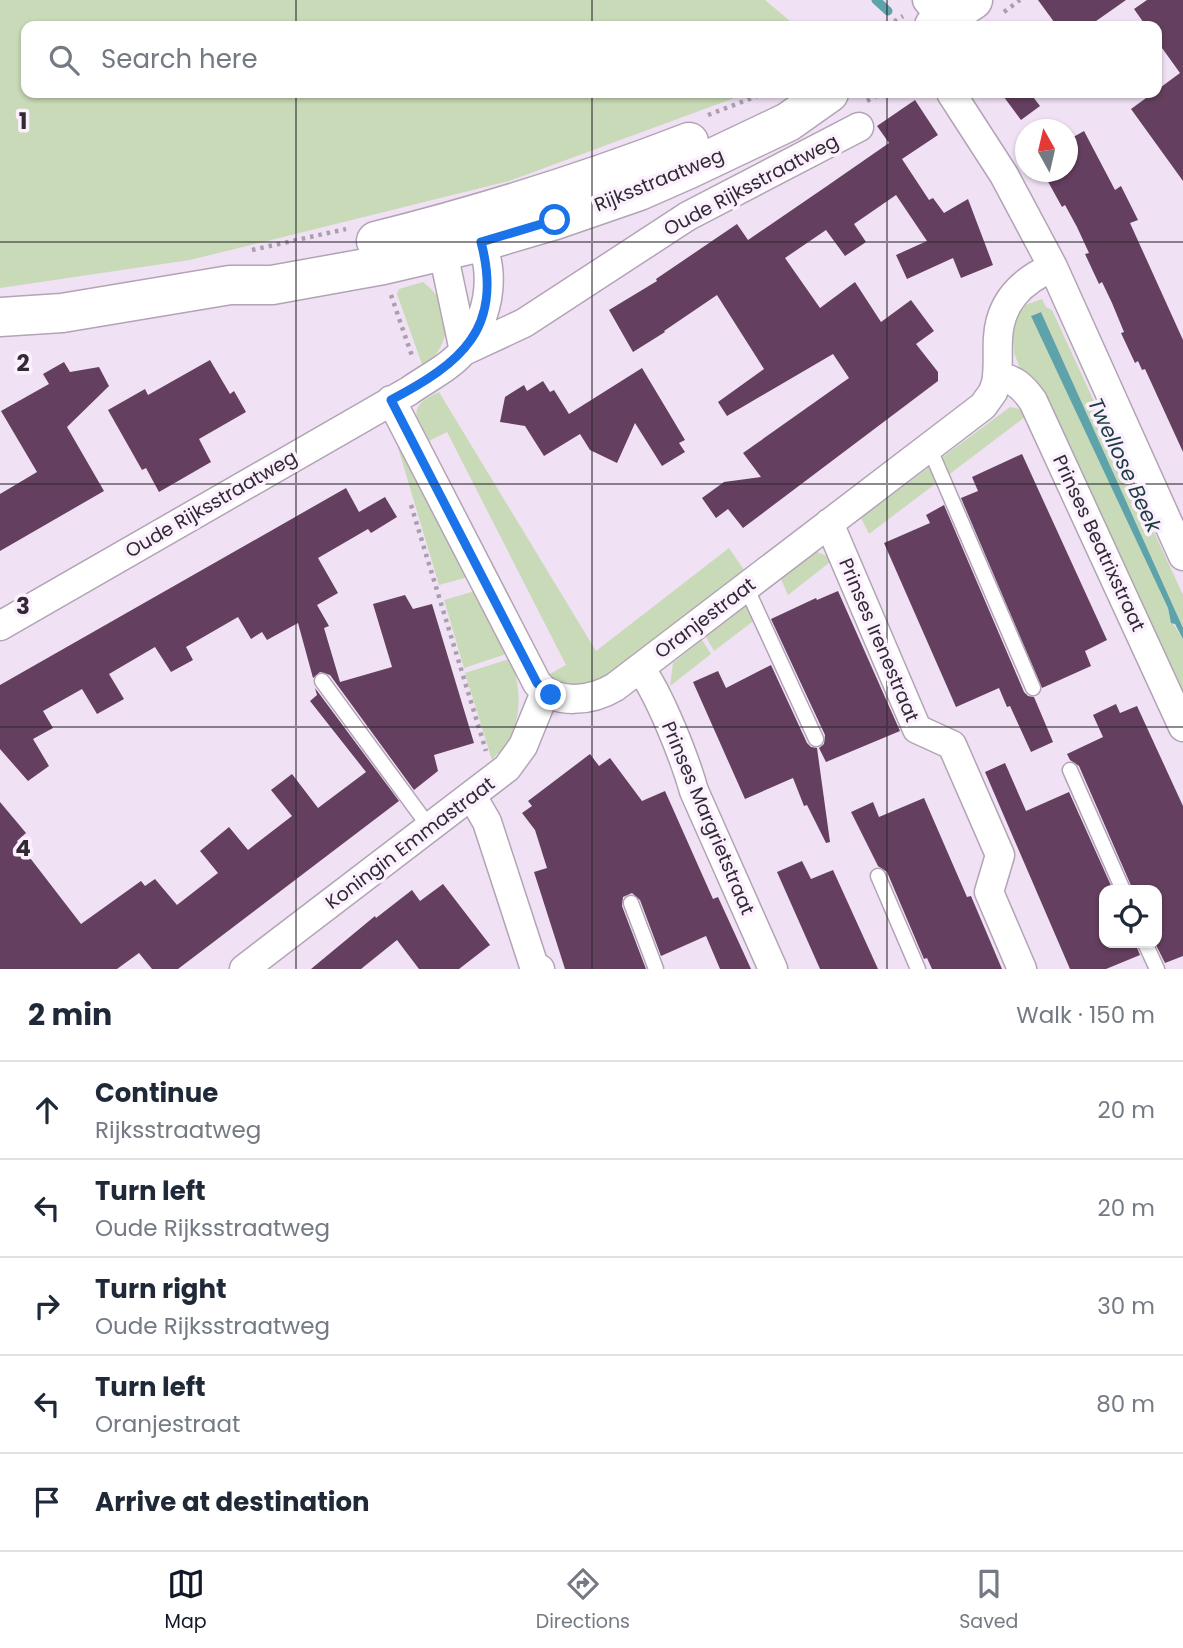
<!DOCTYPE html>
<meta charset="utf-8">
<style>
body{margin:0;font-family:Poppins,sans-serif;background:#f6f6f7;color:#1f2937}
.controls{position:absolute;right:21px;bottom:21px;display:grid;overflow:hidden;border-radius:14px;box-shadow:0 2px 5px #0004}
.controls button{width:63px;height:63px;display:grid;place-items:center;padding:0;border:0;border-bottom:2px solid #e0e1e3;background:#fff;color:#1f2937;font:35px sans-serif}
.compass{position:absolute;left:1015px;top:119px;width:63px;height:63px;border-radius:50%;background:#fff;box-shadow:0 2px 5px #0004;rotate:352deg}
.stop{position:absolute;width:21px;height:21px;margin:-16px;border:5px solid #1a73e8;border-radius:50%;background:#fff}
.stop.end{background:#1a73e8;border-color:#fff;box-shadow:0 2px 7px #0008}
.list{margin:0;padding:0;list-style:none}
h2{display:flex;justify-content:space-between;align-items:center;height:91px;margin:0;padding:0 28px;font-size:30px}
h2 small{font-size:23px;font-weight:400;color:#747a83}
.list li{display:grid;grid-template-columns:46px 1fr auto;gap:21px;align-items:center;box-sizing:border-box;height:98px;padding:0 28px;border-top:2px solid #e0e1e3}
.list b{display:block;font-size:26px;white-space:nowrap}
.list p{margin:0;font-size:23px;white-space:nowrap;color:#747a83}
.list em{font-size:23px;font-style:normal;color:#747a83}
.icon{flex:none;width:38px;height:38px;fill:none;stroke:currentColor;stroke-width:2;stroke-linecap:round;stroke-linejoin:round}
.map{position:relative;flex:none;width:1183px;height:969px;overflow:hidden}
.search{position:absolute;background:#fff;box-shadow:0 2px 5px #0004;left:21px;right:21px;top:21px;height:77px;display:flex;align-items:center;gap:18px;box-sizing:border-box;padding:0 24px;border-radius:14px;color:#747a83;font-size:26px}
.sheet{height:581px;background:#fff}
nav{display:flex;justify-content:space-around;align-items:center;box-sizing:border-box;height:98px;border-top:2px solid #e0e1e3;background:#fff;font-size:19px;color:#747a83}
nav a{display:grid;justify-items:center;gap:4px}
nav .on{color:#111827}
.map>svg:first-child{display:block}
.green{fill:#c8dab7}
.water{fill:#5ea2aa}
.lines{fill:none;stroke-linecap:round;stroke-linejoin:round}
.stream{stroke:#5ea2aa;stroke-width:9}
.building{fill:#643f5f}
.service-casing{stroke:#b2a4b5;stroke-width:17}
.minor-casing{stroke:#b2a4b5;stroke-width:31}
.primary-casing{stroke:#b2a4b5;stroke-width:41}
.path{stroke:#a99fad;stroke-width:4.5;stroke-dasharray:3.5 5;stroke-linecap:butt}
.service{stroke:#fff;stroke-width:14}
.minor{stroke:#fff;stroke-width:28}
.primary{stroke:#fff;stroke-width:38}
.route{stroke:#1a73e8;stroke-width:9}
.grid{fill:none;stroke:#302b32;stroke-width:2;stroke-opacity:0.55}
.labels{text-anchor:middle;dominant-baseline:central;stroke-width:7;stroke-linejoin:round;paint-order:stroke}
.street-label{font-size:19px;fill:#302b32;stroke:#fcf0ff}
.water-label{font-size:21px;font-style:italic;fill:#1a3c40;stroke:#fcf0ff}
.grid-label{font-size:23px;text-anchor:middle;font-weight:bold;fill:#302b32;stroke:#fcf0ff;stroke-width:7;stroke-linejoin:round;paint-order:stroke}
</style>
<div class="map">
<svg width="1183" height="969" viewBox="0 0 1183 969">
<rect width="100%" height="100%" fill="#f0e2f4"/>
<path class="green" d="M0,0H765L796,26H26V93H748L509,181L190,260L0,288Z
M423,282C454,305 454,344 423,367L397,294L399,289Z
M1042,299L1046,307L1052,310L1183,595V628L1041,312L1032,315L1168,608L1170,619L1183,639V701L1047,404L1020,368L1014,353L1012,325L1022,306Z
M439,392L596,651L729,548L746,573L610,677L575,687L558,683L546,676L566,665L447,432L427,442C414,415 408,406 439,392Z
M1010,407L1020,409L1025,417L947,476L940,459Z
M396,441L400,445L468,577L439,585Z
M932,465L939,481L869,534L861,518Z
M817,552L834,559L788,595L781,579Z
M475,591L507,652L503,655L464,668L444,600Z
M749,604L756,619L714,651L706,637Z
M702,640L711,654L670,686L673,663Z
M506,660H511C524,697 520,722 502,756L498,753L492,760L465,673Z"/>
<path class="water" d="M1041,312L1183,628V639L1175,624L1171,623L1168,608L1031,316Z"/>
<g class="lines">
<path class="stream" d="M876,0L888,11"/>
</g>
<path class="building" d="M1038,0H1126L1089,26H1057Z
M1147,0H1183V181L1131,109L1153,93H1157V90L1180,73L1157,41V26H1146L1134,9Z
M1001,93H1030L1040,106L1021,120Z
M915,100L938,135L902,159L929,200L933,198L944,213L968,199L993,265L961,278L953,258L907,279L896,255L927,241L896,195L854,224L866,242L845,256L826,230L785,258L820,308L855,282L881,322L911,300L934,331L916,344L938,372V381L743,528L728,509L716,518L702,498L724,482L761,477L743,453L849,378L833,354L727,416L718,402L764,369L717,295L664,331L665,332L633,352L609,310L657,281L656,279L737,224L748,240L827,186L889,143L877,126Z
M1084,131L1115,190L1121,186L1138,220L1130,223L1183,340V452L1145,369L1142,370L1138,361L1135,363L1121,333L1124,332L1112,303L1102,282L1099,284L1085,254L1089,253L1077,227L1065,205L1062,207L1046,178L1059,172H1068V140Z
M210,360L230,394L234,391L246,412L199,439L211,462L159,492L146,468L142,470L108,410L145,389L148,395Z
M64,362L70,372L99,367L109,386L67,427L104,491L0,551V494L37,472L1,411L49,384L43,374Z
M642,368L685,440L679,443L685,452L662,466L635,423L617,463L590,450L580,434L544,456L525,426L500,422L505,397L524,385L527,391L543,381L550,392L554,390L569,414Z
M1022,454L1107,640L1085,651L1091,666L1042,688L961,498L978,491L972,477Z
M346,488L359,512L385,497L397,517L371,533L368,529L318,558L338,593L317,605L329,626L324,628L340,682L392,667L373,604L405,595L413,609L432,604L474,743L434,755L438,771L414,790L330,675L320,672L313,678L298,623L267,640L262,632L251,639L238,617L186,647L193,660L171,672L155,647L109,674L124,699L97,714L82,689L43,711L53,728L33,739L49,766L28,781L0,749V685Z
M944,505L1024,692L1028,696L1034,697L1053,742L1031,752L1010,706L1007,707L999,688L956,707L884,543L930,523L926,515Z
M838,591L900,731L826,762L819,748L824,744L825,735L771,619L816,598L817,600Z
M771,665L807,743L811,747L817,748L830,842L826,843L807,805L804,806L793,778L745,799L693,682L718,671L726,688Z
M315,688L399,801L178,969H152L139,953L117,969H0V802L26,833L17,841L81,924L141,881L145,886L155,879L177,905L218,873L200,851L229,827L248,850L292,816L271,790L292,774L318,808L366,772L310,701L317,695Z
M1116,704L1120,713L1137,706L1183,806V956L1165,963L1155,943L1157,890H1133L1079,766L1070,760L1067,754L1103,737L1093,715Z
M590,754L599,766L610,758L642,801L665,791L713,899L718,897L751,969H720L706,936L661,956L640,900L632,893L623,897L622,906L646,969H565L534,872L547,868L535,830L522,813L532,806L528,801Z
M1005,763L1026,811L1069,792L1113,890H1104V943H1135L1140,955L1106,969H1070L985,772Z
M924,798L967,897L971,896L1002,969H932L927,958L924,959L887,872L878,866L851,812L873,802L879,817Z
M802,861L811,879L833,870L878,969H820L777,872Z
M443,884L490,945L459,969H419L397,940L361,969H311L375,916L376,918L412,890L420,901Z"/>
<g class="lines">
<defs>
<path id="service" d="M929,447L1033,688
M746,587L816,739
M322,681L430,828
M1070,770L1123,890
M878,876L918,969
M631,903L656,969
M1145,943L1157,969"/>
<path id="minor" d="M927,0L943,20
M951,93L1004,175L1053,267L1183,556
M464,351L524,323L688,216L859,127
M997,377C1014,378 1023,387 1033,401L1183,727
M391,400L537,683C555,706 592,701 615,687L983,406L993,392L996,383C999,369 997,353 998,338C1000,302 1021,281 1053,267
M829,523L917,729L952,745L1000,855L989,892L1022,969
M0,626L409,391C427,378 451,367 465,349C493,314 504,241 454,221L447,231L443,252L464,351
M640,668C660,695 685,759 694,791L773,969
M472,796L487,822L534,966L540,969
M244,969L507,768L523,746L545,692"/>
<path id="primary" d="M934,26L973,0
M376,241C483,214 586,182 689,142
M0,317L62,313L230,285H272L383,265L481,242L555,220L639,191L689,169L788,122L829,93"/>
</defs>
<use href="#service" class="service-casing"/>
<use href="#minor" class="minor-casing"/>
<use href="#primary" class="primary-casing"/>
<path class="path" d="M1004,12L1020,0
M887,26L903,16
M867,101L882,93
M708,115L765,93
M252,250L346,229
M391,295L412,356
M411,505L486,751"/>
<use href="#service" class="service"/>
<use href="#minor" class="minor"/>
<use href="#primary" class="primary"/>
</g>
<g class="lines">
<path class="route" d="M551,695L537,683L391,400C461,363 504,329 481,242L555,220"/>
</g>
<path class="grid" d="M296,0V26M592,0V26M887,0V26M296,93V969M592,93V969M887,93V969M0,242H1183M0,484H1183M0,727H1183"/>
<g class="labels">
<g class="street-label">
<text transform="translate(659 180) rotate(-22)">Rijksstraatweg</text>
<text transform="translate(751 185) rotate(-28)">Oude Rijksstraatweg</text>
<text transform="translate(211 504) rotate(-30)">Oude Rijksstraatweg</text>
<text transform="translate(1099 543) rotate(65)">Prinses Beatrixstraat</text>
<text transform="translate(705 618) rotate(-37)">Oranjestraat</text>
<text transform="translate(879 640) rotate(67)">Prinses Irenestraat</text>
<text transform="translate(708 818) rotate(67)">Prinses Margrietstraat</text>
<text transform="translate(410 843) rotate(-37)">Koningin Emmastraat</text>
</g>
<g class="water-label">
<text transform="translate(1125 465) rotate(65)">Twellose Beek</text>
</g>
</g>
<g class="grid-label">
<text x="23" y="129">1</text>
<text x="23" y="371">2</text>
<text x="23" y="614">3</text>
<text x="23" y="856">4</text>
</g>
</svg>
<div class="controls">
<button><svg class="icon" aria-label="locate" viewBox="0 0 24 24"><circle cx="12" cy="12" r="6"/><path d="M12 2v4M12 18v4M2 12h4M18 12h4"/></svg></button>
</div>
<svg class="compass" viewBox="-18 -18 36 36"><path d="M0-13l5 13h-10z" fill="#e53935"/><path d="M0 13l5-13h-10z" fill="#747a83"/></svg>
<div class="stop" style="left:555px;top:220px"></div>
<div class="stop end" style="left:551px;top:695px"></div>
<div class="search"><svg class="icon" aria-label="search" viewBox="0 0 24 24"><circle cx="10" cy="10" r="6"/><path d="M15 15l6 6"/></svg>Search here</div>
</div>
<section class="sheet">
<h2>2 min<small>Walk · 150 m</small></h2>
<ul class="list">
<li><svg class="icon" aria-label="ahead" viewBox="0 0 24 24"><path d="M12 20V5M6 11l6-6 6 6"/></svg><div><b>Continue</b><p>Rijksstraatweg</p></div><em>20 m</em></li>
<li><svg class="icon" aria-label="left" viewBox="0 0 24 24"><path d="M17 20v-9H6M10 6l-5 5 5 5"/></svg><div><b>Turn left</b><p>Oude Rijksstraatweg</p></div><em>20 m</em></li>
<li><svg class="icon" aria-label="right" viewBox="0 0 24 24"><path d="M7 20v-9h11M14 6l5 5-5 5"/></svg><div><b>Turn right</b><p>Oude Rijksstraatweg</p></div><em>30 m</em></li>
<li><svg class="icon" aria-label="left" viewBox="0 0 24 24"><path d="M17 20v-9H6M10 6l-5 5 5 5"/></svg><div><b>Turn left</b><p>Oranjestraat</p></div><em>80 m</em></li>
<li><svg class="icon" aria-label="arrive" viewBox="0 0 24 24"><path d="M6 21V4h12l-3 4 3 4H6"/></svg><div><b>Arrive at destination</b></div></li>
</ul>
</section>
<nav>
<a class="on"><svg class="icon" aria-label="map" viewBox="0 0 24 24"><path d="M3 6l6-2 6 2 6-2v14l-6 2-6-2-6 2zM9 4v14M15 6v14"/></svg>Map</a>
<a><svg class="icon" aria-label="directions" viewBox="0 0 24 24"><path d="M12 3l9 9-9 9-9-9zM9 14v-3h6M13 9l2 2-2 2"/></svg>Directions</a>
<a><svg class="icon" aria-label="saved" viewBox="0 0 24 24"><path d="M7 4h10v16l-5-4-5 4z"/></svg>Saved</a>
</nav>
